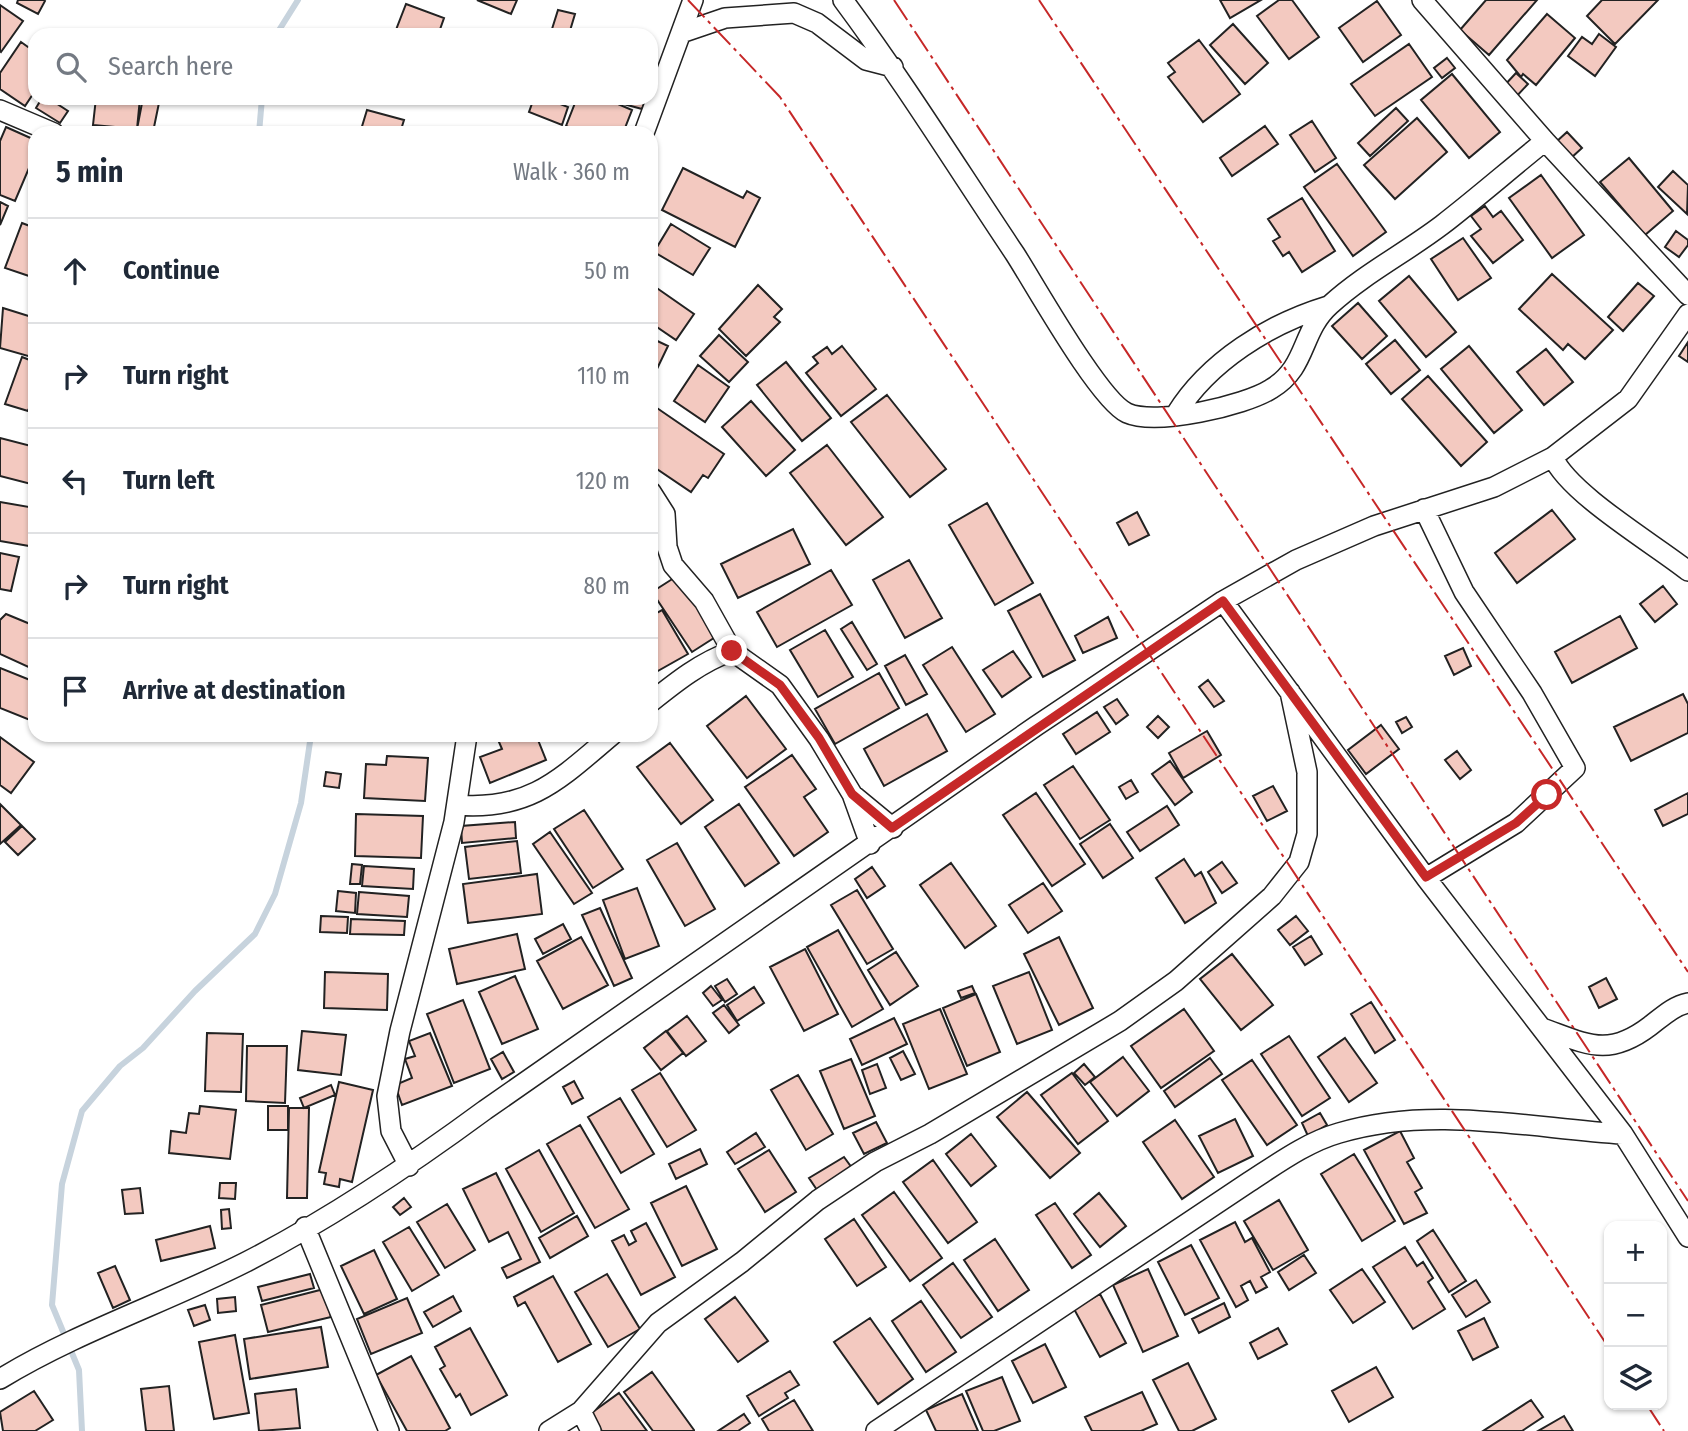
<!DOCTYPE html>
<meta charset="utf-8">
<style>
body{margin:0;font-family:"Fira Sans Condensed",sans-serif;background:#f6f6f7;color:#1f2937}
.controls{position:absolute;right:21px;bottom:21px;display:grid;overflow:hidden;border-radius:14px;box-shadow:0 2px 5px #0004}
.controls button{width:63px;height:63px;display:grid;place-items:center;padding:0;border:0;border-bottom:2px solid #e0e1e3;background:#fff;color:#1f2937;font:35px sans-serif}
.stop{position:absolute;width:21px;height:21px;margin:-16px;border:5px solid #c62828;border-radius:50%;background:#fff}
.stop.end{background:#c62828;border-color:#fff;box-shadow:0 2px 7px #0008}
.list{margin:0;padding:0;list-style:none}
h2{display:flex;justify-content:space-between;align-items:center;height:91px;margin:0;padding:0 28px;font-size:30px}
h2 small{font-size:23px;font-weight:400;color:#747a83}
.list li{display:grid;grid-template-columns:46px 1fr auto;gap:21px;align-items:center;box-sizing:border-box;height:105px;padding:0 28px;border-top:2px solid #e0e1e3}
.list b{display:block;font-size:26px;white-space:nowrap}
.list em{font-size:23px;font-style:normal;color:#747a83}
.icon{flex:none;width:38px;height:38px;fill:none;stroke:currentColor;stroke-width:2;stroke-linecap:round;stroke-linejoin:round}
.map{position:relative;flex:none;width:1688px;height:1431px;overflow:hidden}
.search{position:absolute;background:#fff;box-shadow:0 2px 5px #0004;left:28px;top:28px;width:630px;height:77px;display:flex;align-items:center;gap:18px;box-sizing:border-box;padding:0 24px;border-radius:21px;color:#747a83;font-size:26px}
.panel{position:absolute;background:#fff;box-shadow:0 2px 5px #0004;left:28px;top:126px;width:630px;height:616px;border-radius:21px}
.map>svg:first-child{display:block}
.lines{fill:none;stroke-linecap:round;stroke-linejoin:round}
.stream{stroke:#c7d3dd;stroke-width:6}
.building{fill:#f3c9c0;stroke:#222;stroke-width:2}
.street-casing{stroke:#222;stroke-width:22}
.street{stroke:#fff;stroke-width:19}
.power{stroke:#c62828;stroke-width:2;stroke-dasharray:24 5 3.5 5;stroke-linecap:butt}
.route{stroke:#c62828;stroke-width:9}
</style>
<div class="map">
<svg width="1688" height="1431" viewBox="0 0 1688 1431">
<rect width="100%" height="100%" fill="#fff"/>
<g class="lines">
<path class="stream" d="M276,35L298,0
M259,133L262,98
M82,1431L79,1370L52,1305L62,1184L82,1111L120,1066L143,1048L195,991L255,934L275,894L301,803L311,735"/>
</g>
<path class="building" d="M18,0H44L45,1L38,14L17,3Z
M477,0H517L511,14Z
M1220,0H1261L1230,18Z
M1279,0H1292L1319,37L1289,59L1257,16Z
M1486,0H1537L1489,55L1460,30Z
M1602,0H1658L1615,44L1587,16Z
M1377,1L1401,35L1363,62L1339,28Z
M406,4L444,18L438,35H394Z
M0,5L23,21L1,52L0,51Z
M558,10L575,14L569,34L552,29Z
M1547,14L1575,38L1536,85L1523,74L1521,77L1507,60Z
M1233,24L1268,63L1245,84L1210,45Z
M1599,34L1616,47L1595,76L1568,56L1582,37L1592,44Z
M1199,40L1240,94L1203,122L1168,77L1175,72L1168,63Z
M21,42L35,52V91L25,106L0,89V73Z
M1409,44L1432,77L1375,116L1351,84Z
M1447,58L1455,68L1442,78L1434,68Z
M1516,73L1528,84L1514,99L1502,88Z
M1452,74L1500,132L1469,158L1421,100Z
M42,98H48L68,111L60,123L36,108Z
M96,98H140L137,129L93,125Z
M143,98H160L153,132L137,129Z
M534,98H545L568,107L562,125L529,112Z
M577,98H604L632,110L623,133H582L566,126Z
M621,98L645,100L642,109L620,103Z
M1396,108L1408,121L1370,156L1358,143Z
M367,110L404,120L400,133H360Z
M1417,118L1447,152L1395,199L1364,165Z
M1312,121L1336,158L1315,172L1290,135Z
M1265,126L1278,144L1232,176L1220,158Z
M6,127L35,140V154L15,201L0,195V141Z
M1567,132L1582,148L1571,158L1556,142Z
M1629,158L1673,211L1645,235L1600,182Z
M1337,164L1386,232L1353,256L1304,187Z
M683,168L743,198L747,191L760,198L735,247L662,210Z
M1673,171L1688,185L1687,214L1658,187Z
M1541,175L1584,235L1552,258L1509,198Z
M1302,198L1335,251L1302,272L1289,252L1283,256L1273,241L1280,237L1268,219Z
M0,202L8,206L0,225Z
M1485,206L1493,217L1501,211L1523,240L1493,263L1471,236L1481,229L1471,216Z
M22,223L35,228V278L5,268Z
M671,224L710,248L693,275L654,252Z
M1676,231L1688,240V245L1679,257L1665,247Z
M1463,238L1491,278L1458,300L1431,259Z
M1552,274L1613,330L1585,359L1568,344L1563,350L1519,309Z
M1409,276L1456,332L1426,357L1379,301Z
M1638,283L1654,296L1623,331L1608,317Z
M651,284L694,314L676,340L651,323Z
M758,285L782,309L774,317L780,322L746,356L719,329Z
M1358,303L1387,336L1362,359L1332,326Z
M3,308L35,318V358L0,348Z
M719,335L748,362L729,382L700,356Z
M651,338L668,346L655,373L651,372Z
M1395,340L1420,370L1391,394L1366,364Z
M1688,342V362L1679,356Z
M842,346L876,389L841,416L806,373L818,363L813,357L827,347L832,354Z
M1469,346L1522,410L1494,433L1441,369Z
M1546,349L1573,382L1544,405L1517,372Z
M22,357L35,362V401L32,400L28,411L5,404Z
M786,362L831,418L802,441L757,385Z
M698,365L729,387L705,422L674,401Z
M1428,376L1487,442L1461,466L1402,399Z
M887,395L946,469L910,497L851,422Z
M751,401L795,450L766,476L722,427Z
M654,406L724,454L708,478L703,475L691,492L651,465Z
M0,438L35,447V485L0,476Z
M827,445L883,517L846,545L790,473Z
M0,502L35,508V547L0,541Z
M987,503L1033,583L995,605L949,525Z
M1552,510L1575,539L1517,583L1495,553Z
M1137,512L1149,535L1129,545L1117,523Z
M793,529L810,564L738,598L721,564Z
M0,553L19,557L11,591L0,589Z
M909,560L942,618L905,638L873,580Z
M831,570L852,605L777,647L757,612Z
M677,576L717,636L692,652L652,592Z
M1663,586L1677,604L1655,622L1640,604Z
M1040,594L1075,660L1043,677L1008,611Z
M662,610L688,654L656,672L651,665V616Z
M6,614L35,626V670L0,654V620Z
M1620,616L1637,648L1572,683L1555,652Z
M1108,617L1117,638L1083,653L1075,636Z
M852,622L877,664L867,670L841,629Z
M825,630L853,677L818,697L790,650Z
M952,647L995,714L966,732L923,665Z
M1463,648L1471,666L1454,675L1445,656Z
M1013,651L1031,677L1002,697L983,670Z
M905,655L927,694L906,705L885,666Z
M0,668L35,682V709L30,720L0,708Z
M879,673L899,708L835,744L815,709Z
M1208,680L1224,701L1214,707L1199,687Z
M1683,694L1688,704V733L1631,761L1614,727Z
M746,696L786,749L747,778L707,726Z
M1117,699L1128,715L1116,724L1104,707Z
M1097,712L1110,732L1076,754L1063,734Z
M927,714L947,751L884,786L864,749Z
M1158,716L1169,727L1158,738L1147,727Z
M1406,717L1412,727L1402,733L1396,722Z
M1381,725L1399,749L1366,774L1348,750Z
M1207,731L1221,755L1183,778L1169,753Z
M496,735H536L546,760L490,783L480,757L502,749Z
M0,737L34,762L11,793L0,785Z
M670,743L713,800L681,824L637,767Z
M1457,751L1471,770L1460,779L1445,760Z
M792,755L816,789L804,797L828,832L794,856L745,787Z
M387,756L428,758L425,801L364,798L366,764L386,765Z
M1170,761L1192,792L1175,805L1152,774Z
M1073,766L1110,820L1080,839L1044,785Z
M326,772L341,774L339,788L324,786Z
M1131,780L1138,792L1126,799L1119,787Z
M1273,786L1287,811L1267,821L1253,796Z
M1036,793L1085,864L1052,886L1003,815Z
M1688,793V814L1663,826L1655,810Z
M0,804L21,825L0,844Z
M739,804L779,863L745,886L705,827Z
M1167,806L1179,825L1140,851L1127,832Z
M584,810L623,869L593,888L554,829Z
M356,814L423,816L421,858L355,856Z
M515,822L516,838L462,843L461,826Z
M1110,824L1133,858L1103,878L1080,844Z
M22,826L35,839L18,855L5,842Z
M550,832L592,893L574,904L533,844Z
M517,841L521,873L469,879L465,847Z
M677,843L715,909L685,926L647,860Z
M1184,859L1195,876L1201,872L1216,903L1185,923L1156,878Z
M1222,862L1237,883L1222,893L1208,872Z
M951,863L996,926L965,948L920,885Z
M352,864L362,865L360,884H350Z
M364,866L414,869L413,889L362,886Z
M872,867L885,886L867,898L855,879Z
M537,874L542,914L468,923L463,884Z
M1043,883L1062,911L1028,933L1009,905Z
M637,888L659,946L625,959L603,900Z
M857,890L893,949L867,964L831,905Z
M338,891L356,893L355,913L336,911Z
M359,892L409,896L407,917L357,914Z
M600,908L632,978L614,986L582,915Z
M321,916L348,917L347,933L320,932Z
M1296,916L1308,931L1290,945L1278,930Z
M351,919L405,921L404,935L350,934Z
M563,924L571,939L543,954L535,939Z
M838,930L883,1009L852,1027L807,947Z
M517,934L525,969L457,984L449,949Z
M1311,936L1322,954L1305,965L1293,947Z
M581,937L608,985L563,1009L537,961Z
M1059,937L1093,1008L1059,1025L1024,954Z
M805,949L838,1014L804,1031L770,967Z
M896,952L918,986L890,1005L868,970Z
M1232,954L1273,1005L1241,1030L1200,979Z
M325,972L388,974L387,1010L324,1008Z
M1029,972L1052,1030L1017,1044L993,986Z
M515,976L538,1029L502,1044L479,992Z
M1606,978L1617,999L1599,1008L1589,987Z
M727,979L737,994L725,1002L715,986Z
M711,986L722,1000L713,1006L703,993Z
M972,986L975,993L961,998L958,991Z
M754,987L764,1003L737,1021L727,1005Z
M976,994L1000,1052L967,1066L943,1008Z
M463,1000L490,1069L454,1083L427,1014Z
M1371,1002L1395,1040L1375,1053L1351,1014Z
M724,1005L739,1025L729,1033L713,1013Z
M940,1009L967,1074L929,1089L903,1024Z
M1184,1009L1214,1051L1161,1088L1131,1046Z
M687,1016L706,1041L686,1056L667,1031Z
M894,1018L907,1044L862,1065L850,1039Z
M302,1031L346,1035L341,1075L298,1070Z
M666,1031L683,1053L661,1070L644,1048Z
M207,1033L243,1034L241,1092L205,1091Z
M430,1033L452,1086L402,1105L395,1085L412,1078L405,1059L415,1056L409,1041Z
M1289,1036L1330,1098L1302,1116L1261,1054Z
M1345,1038L1377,1083L1349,1102L1318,1057Z
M247,1046H287L285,1103L246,1101Z
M903,1051L915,1074L901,1080L890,1058Z
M503,1052L514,1072L502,1079L491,1059Z
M1123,1057L1149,1091L1117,1116L1090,1082Z
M1210,1058L1222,1074L1175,1107L1164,1091Z
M851,1059L875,1116L844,1129L820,1071Z
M1252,1060L1297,1125L1267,1145L1222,1080Z
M877,1064L886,1088L870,1094L862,1070Z
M1084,1064L1095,1077L1085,1085L1074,1073Z
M660,1073L696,1130L667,1147L632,1090Z
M1072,1073L1108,1121L1078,1144L1041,1095Z
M798,1075L833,1134L806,1150L771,1090Z
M574,1081L583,1098L572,1104L563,1087Z
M339,1082L373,1090L352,1182L340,1179L339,1187L324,1184L326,1173L319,1172Z
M331,1085L335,1095L304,1108L300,1098Z
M1027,1092L1080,1153L1050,1178L997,1117Z
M620,1098L654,1154L621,1173L588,1117Z
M200,1106L236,1110L230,1159L169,1153L171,1131L186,1133L189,1113L199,1114Z
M268,1106H288V1130H268Z
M289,1108H309L307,1198H287Z
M1320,1113L1327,1125L1308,1136L1302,1123Z
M1235,1119L1253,1156L1218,1173L1199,1136Z
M1175,1120L1214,1177L1182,1199L1143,1142Z
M876,1122L887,1143L864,1154L853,1133Z
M580,1125L629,1209L595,1228L547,1144Z
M1400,1131L1414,1158L1407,1162L1422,1188L1415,1192L1427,1213L1404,1224L1364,1150Z
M756,1133L765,1147L735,1164L727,1152Z
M971,1134L996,1166L971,1186L946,1154Z
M700,1149L707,1164L676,1179L669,1164Z
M539,1150L574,1213L541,1232L506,1169Z
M769,1150L796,1192L765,1212L738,1169Z
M1354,1154L1395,1221L1362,1241L1321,1174Z
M844,1157L852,1168L817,1190L809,1178Z
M933,1160L977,1222L948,1243L903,1182Z
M496,1173L540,1262L507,1278L502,1268L521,1259L508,1232L489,1242L463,1189Z
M220,1183H236L235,1199L219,1198Z
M686,1186L717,1249L682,1266L651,1203Z
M140,1188L143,1213L125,1214L122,1190Z
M894,1192L942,1258L910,1281L862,1215Z
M1099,1193L1126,1226L1100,1247L1074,1214Z
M404,1198L411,1207L400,1215L393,1207Z
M1279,1200L1308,1250L1273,1270L1244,1221Z
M1055,1203L1091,1255L1072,1268L1036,1215Z
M447,1204L475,1250L445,1268L417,1222Z
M229,1209L231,1228L222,1229L221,1210Z
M577,1216L588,1236L550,1258L539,1238Z
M854,1219L886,1267L857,1286L825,1239Z
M1235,1222L1245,1242L1252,1238L1270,1272L1261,1277L1267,1287L1256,1293L1250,1281L1241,1286L1248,1300L1236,1307L1200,1240Z
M646,1223L675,1277L641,1295L612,1241L624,1235L629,1245L636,1241L631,1231Z
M210,1226L215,1248L161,1261L156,1240Z
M409,1227L439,1275L412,1291L383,1242Z
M1433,1230L1466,1281L1449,1292L1417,1241Z
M995,1239L1029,1290L998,1311L964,1260Z
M1191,1245L1219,1298L1185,1315L1158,1262Z
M1405,1247L1417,1266L1423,1262L1433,1278L1428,1282L1445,1309L1413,1329L1373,1267Z
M374,1250L397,1299L364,1314L341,1266Z
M1304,1255L1316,1273L1289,1290L1278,1272Z
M953,1263L992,1317L961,1338L923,1285Z
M115,1266L130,1300L113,1308L98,1273Z
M1148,1269L1178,1336L1143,1352L1113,1285Z
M1362,1269L1385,1302L1353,1323L1330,1290Z
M310,1274L314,1288L262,1301L258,1287Z
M607,1274L640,1329L608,1347L575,1292Z
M553,1276L591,1344L558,1362L525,1302L518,1306L514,1297Z
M1476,1280L1490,1302L1466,1317L1452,1295Z
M324,1289L331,1317L268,1332L261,1305Z
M1100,1294L1126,1343L1100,1357L1074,1309Z
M453,1296L461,1311L433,1327L424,1312Z
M235,1297L236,1311L218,1313L217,1299Z
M735,1297L768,1341L738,1362L705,1319Z
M407,1298L422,1333L371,1354L357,1319Z
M921,1301L956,1352L926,1372L892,1321Z
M1224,1303L1230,1317L1199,1333L1192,1319Z
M205,1305L210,1320L194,1326L188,1310Z
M870,1318L913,1379L878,1404L834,1342Z
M1484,1318L1498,1347L1473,1360L1458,1331Z
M321,1327L328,1367L250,1379L244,1339Z
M470,1328L507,1395L471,1415L460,1394L456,1397L440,1369L445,1366L435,1347Z
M1278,1328L1287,1344L1258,1359L1250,1343Z
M235,1335L249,1413L214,1419L199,1342Z
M1045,1344L1066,1387L1033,1403L1012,1361Z
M411,1356L450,1428L445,1431H407L376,1375Z
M1188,1363L1216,1419L1192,1431H1179L1153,1380Z
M1376,1367L1393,1397L1349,1422L1332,1391Z
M790,1371L799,1385L785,1393L788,1398L759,1416L747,1396Z
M652,1372L694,1430V1431H653L624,1392Z
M1002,1377L1020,1421L994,1431H983L966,1391Z
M169,1386L174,1431H146L141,1389Z
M296,1389L300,1428L259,1431L255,1394Z
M34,1391L53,1420L35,1431H3L0,1412Z
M1142,1392L1157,1424L1141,1431H1092L1085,1417Z
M619,1393L647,1431H602L590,1414Z
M962,1394L978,1431H936L926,1410Z
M794,1400L813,1431H769L762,1419Z
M1531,1400L1543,1417L1522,1431H1483Z
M744,1414L750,1423L738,1431H718Z
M1564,1416L1573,1431H1538Z"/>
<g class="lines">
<defs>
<path id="street" d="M843,0C904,82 958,169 1015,254C1035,285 1099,400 1127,413C1156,426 1244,406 1271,389C1308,367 1300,332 1330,305C1364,274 1405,253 1442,225C1477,198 1510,169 1545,141
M1422,0L1545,141L1688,295
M681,33L725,18L794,13L817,23L866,60L893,67
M0,110L54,133
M644,133L693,0
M1176,414C1209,361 1269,324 1328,306
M1553,457C1568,493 1654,544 1688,571
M651,492L665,514L667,547L673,565L704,601L732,651L780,685L819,739L852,794L870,844
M1424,509L1464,592L1532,693L1575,768L1516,823L1426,878
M1223,601L1426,878L1623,1134L1688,1237
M651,702C676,682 701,662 732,651
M853,795L893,828
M457,805C530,811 560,779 612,735
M1542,1028C1587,1044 1608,1058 1650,1026C1662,1017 1673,1006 1688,1003
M409,1166L391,1131L387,1096L400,1031L454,822L467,735
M305,1227L389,1431
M0,1379C77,1332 165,1303 246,1262C330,1219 409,1166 485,1110L1036,726L1223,601L1296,560L1374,526L1494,487L1553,457L1628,399L1688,314
M581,1411L591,1431
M549,1431L581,1411L658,1323L742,1262L818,1200L875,1162L930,1134L1120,1021L1176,981L1272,896L1299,862L1307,834V772L1290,692
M876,1431L1249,1182C1277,1164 1307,1142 1339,1133C1431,1105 1529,1128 1623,1134"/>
</defs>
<use href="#street" class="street-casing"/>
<use href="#street" class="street"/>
<path class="power" d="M688,0L780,97L1609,1348
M894,0L1688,1201
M1039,0L1688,972
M1647,1405L1664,1431"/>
</g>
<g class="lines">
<path class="route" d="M732,651L780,685L819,738L852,794L892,828L1223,601L1426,877L1516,823L1547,795"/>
</g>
</svg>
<div class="controls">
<button>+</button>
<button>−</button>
<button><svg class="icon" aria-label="layers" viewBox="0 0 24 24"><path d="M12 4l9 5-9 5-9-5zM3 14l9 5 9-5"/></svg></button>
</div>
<div class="stop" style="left:1547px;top:795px"></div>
<div class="stop end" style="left:732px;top:651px"></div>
<div class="search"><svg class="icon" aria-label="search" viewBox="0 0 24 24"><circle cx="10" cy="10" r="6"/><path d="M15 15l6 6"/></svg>Search here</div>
<section class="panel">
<h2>5 min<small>Walk · 360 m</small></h2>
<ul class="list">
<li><svg class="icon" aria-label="ahead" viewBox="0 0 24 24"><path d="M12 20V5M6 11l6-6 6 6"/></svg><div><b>Continue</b></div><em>50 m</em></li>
<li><svg class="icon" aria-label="right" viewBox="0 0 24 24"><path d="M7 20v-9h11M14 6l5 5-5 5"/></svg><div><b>Turn right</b></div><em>110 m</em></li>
<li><svg class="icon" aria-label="left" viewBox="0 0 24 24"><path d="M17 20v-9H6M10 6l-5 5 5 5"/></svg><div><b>Turn left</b></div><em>120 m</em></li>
<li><svg class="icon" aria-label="right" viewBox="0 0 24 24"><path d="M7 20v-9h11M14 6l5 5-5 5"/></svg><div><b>Turn right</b></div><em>80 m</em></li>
<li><svg class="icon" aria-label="arrive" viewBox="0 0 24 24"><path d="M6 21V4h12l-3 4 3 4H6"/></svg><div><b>Arrive at destination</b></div></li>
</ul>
</section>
</div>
